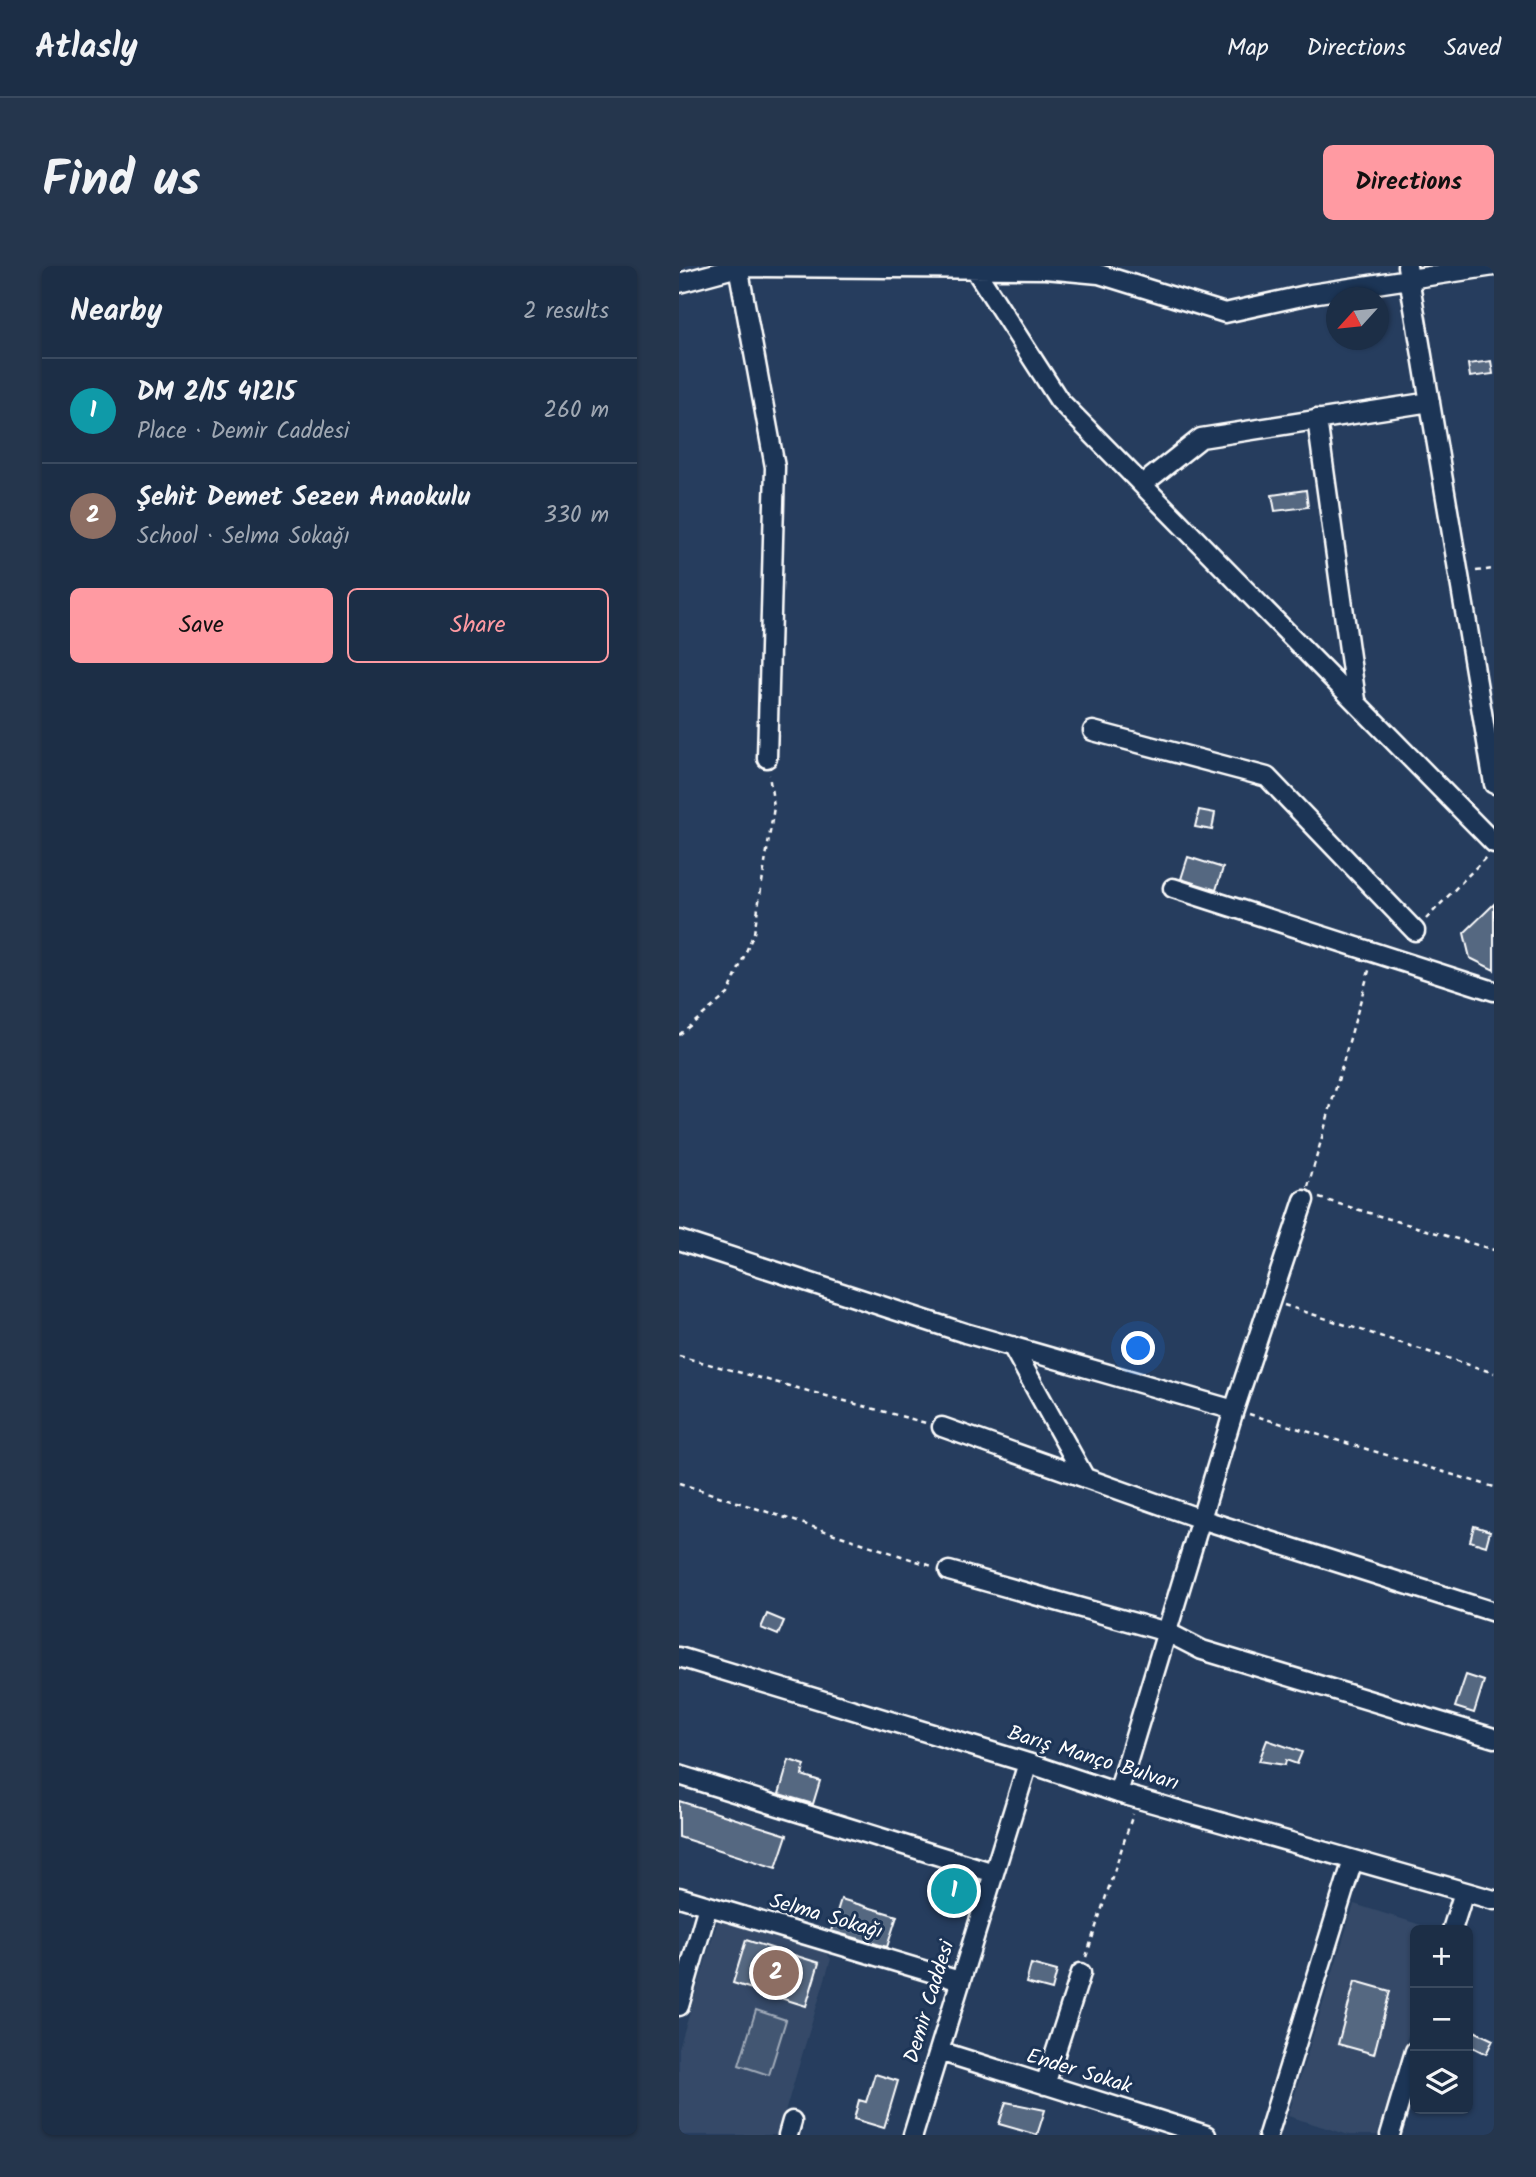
<!DOCTYPE html>
<meta charset="utf-8">
<style>
body{margin:0;font-family:Kalam,sans-serif;background:#25364d;color:#f1f3f6}
.controls{position:absolute;right:21px;bottom:21px;display:grid;overflow:hidden;border-radius:10px;box-shadow:0 2px 5px #0004}
.controls button{width:63px;height:63px;display:grid;place-items:center;padding:0;border:0;border-bottom:2px solid #3a4a5f;background:#1c2e46;color:#f1f3f6;font:35px sans-serif}
.compass{position:absolute;left:647px;top:21px;width:63px;height:63px;border-radius:50%;background:#1c2e46;box-shadow:0 2px 5px #0004;rotate:243deg}
.you{position:absolute;left:460px;top:1083px;width:24px;height:24px;margin:-18px;border:5px solid #fff;border-radius:50%;background:#1a73e8;box-shadow:0 0 0 10px #1a73e833}
.badge{display:grid;place-items:center;width:46px;height:46px;border-radius:50%;background:#ff9aa2;color:#fff;font-size:23px;font-weight:700}
.pin{position:absolute;translate:-50% -50%;border:4px solid #fff;box-shadow:0 2px 7px #0006}
.list{margin:0;padding:0;list-style:none}
h2{display:flex;justify-content:space-between;align-items:center;height:91px;margin:0;padding:0 28px;font-size:30px}
h2 small{font-size:23px;font-weight:400;color:#a0a8b3}
.list li{display:grid;grid-template-columns:46px 1fr auto;gap:21px;align-items:center;box-sizing:border-box;height:105px;padding:0 28px;border-top:2px solid #3a4a5f}
.list b{display:block;font-size:26px;white-space:nowrap}
.list p{margin:0;font-size:23px;white-space:nowrap;color:#a0a8b3}
.list em{font-size:23px;font-style:normal;color:#a0a8b3}
.actions{display:flex;gap:14px;padding:21px 28px}
.actions a{flex:1;padding:16px 0;border:2px solid #ff9aa2;border-radius:10px;text-align:center;font-size:24px;color:#ff9aa2}
.actions .main{background:#ff9aa2;color:#111}
.icon{flex:none;width:38px;height:38px;fill:none;stroke:currentColor;stroke-width:2;stroke-linecap:round;stroke-linejoin:round}
.map{position:relative;flex:none;width:815px;height:1869px;overflow:hidden;border-radius:10px}
header{display:flex;align-items:center;gap:42px;box-sizing:border-box;height:98px;padding:0 35px;background:#1c2e46;border-bottom:2px solid #3a4a5f}
header strong{font-size:33px}
nav{display:flex;gap:38px;margin-inline-start:auto;font-size:24px}
.intro{display:flex;align-items:center;justify-content:space-between;box-sizing:border-box;height:168px;padding:0 42px}
h1{margin:0;font-size:49px}
.button{padding:18px 32px;border-radius:10px;background:#ff9aa2;color:#111;font-size:24px;font-weight:700}
main{display:flex;gap:42px;padding:0 42px}
aside{flex:1;background:#1c2e46;border-radius:10px;box-shadow:0 2px 5px #0004}
.map>svg:first-child{display:block}
.built{fill:#344a68}
.green{fill:#425672;stroke:#a0aab8;stroke-width:2}
.building{fill:#556781;stroke:#fff;stroke-width:2}
.lines{fill:none;stroke-linecap:round;stroke-linejoin:round}
.minor-casing{stroke:#fff;stroke-width:23}
.path{stroke:#fff;stroke-width:2.5;stroke-dasharray:5 5;stroke-linecap:butt}
.minor{stroke:#1d3557;stroke-width:18}
.labels{text-anchor:middle;dominant-baseline:central;stroke-width:6;stroke-linejoin:round;paint-order:stroke}
.street-label{font-size:21px;fill:#fff;stroke:#1d3557}
</style>
<header>
<strong>Atlasly</strong>
<nav><a>Map</a><a>Directions</a><a>Saved</a></nav>
</header>
<div class="intro"><h1>Find us</h1><a class="button">Directions</a></div>
<main>
<aside>
<h2>Nearby<small>2 results</small></h2>
<ul class="list">
<li><span class="badge" style="background:#0f9aa8">1</span><div><b>DM 2/15 41215</b><p>Place · Demir Caddesi</p></div><em>260 m</em></li>
<li><span class="badge" style="background:#8d6e63">2</span><div><b>Şehit Demet Sezen Anaokulu</b><p>School · Selma Sokağı</p></div><em>330 m</em></li>
</ul>
<div class="actions"><a class="main">Save</a><a>Share</a></div>
</aside>
<div class="map">
<svg width="815" height="1869" viewBox="0 0 815 1869">
<rect width="100%" height="100%" fill="#263d5e"/>
<filter id="ink" filterUnits="userSpaceOnUse"><feTurbulence type="fractalNoise" baseFrequency=".0143" numOctaves="2"/><feDisplacementMap in="SourceGraphic" scale="14" xChannelSelector="R" yChannelSelector="G"/><feConvolveMatrix kernelMatrix="1 2 1 2 8 2 1 2 1" color-interpolation-filters="sRGB"/></filter>
<g filter="url(#ink)">
<path class="built" d="M675,1638L758,1664H736V1747L698,1869H670L609,1850Z
M46,1653L146,1685L152,1693L99,1869H0V1782L38,1657Z"/>
<path class="green" d="M77,1744L107,1754L90,1809L60,1799Z"/>
<path class="building" d="M812,95L814,108L791,111L789,98Z
M627,224L629,241L596,245L593,229Z
M520,544L536,547L533,564L516,561Z
M509,591L544,602L537,624L502,613Z
M815,638V704L791,692L785,667Z
M795,1260L811,1265L807,1280L791,1275Z
M88,1348L105,1355L99,1369L82,1362Z
M787,1409L805,1415L795,1447L776,1441Z
M588,1474L623,1486L618,1498L607,1494L606,1499L580,1495Z
M110,1494L126,1499L123,1509L141,1515L134,1538L100,1528Z
M0,1535L108,1569L97,1602L0,1571Z
M162,1633L218,1650L208,1681L152,1665Z
M67,1674L140,1697L127,1740L54,1717Z
M352,1698L378,1705L373,1724L347,1717Z
M676,1715L711,1725L695,1788L659,1778Z
M789,1762L814,1774L807,1788L789,1779Z
M196,1808L219,1815L205,1862L175,1853L180,1834L187,1836Z
M327,1836L366,1844L358,1869L320,1858Z"/>
<g class="lines">
<defs>
<path id="minor" d="M59,0L96,201L88,492
M728,0L815,518
M295,2L380,134L815,577
M0,17L59,1L366,3L420,8L546,47L632,28L815,0
M638,153L677,434
M464,218L522,172L751,136
M414,465L588,511L736,665
M494,622L815,725
M0,974L286,1067L555,1144
M333,1080L406,1212
M263,1161L522,1253L815,1346
M270,1305L488,1366L523,1384L815,1472
M0,1391L349,1497L439,1527L815,1634
M0,1509L315,1607
M439,1527L555,1144L625,934
M0,1631L281,1715
M773,1664L785,1626
M0,1740L29,1640
M260,1785L527,1869
M366,1819L402,1707
M109,1869L113,1855
M234,1869L349,1497
M589,1869L674,1594
M711,1869L736,1785"/>
</defs>
<use href="#minor" class="minor-casing"/>
<path class="path" d="M797,305L815,303
M747,653L808,590
M0,769L49,728L75,667L95,541L90,509
M629,921L691,701
M640,932L815,984
M605,1039L815,1107
M0,1090L247,1157
M570,1148L815,1221
M0,1217L256,1301
M407,1691L454,1548"/>
<use href="#minor" class="minor"/>
</g>
</g>
<g class="labels">
<g class="street-label">
<text transform="translate(414 1493) rotate(17)">Barış Manço Bulvarı</text>
<text transform="translate(147 1651) rotate(16)">Selma Sokağı</text>
<text transform="translate(251 1736) rotate(-73)">Demir Caddesi</text>
<text transform="translate(400 1806) rotate(17)">Ender Sokak</text>
</g>
</g>
</svg>
<div class="controls">
<button>+</button>
<button>−</button>
<button><svg class="icon" aria-label="layers" viewBox="0 0 24 24"><path d="M12 4l9 5-9 5-9-5zM3 14l9 5 9-5"/></svg></button>
</div>
<svg class="compass" viewBox="-18 -18 36 36"><path d="M0-13l5 13h-10z" fill="#e53935"/><path d="M0 13l5-13h-10z" fill="#a0a8b3"/></svg>
<div class="you"></div>
<div class="pin badge" style="left:275px;top:1625px;background:#0f9aa8">1</div>
<div class="pin badge" style="left:97px;top:1707px;background:#8d6e63">2</div>
</div>
</main>
